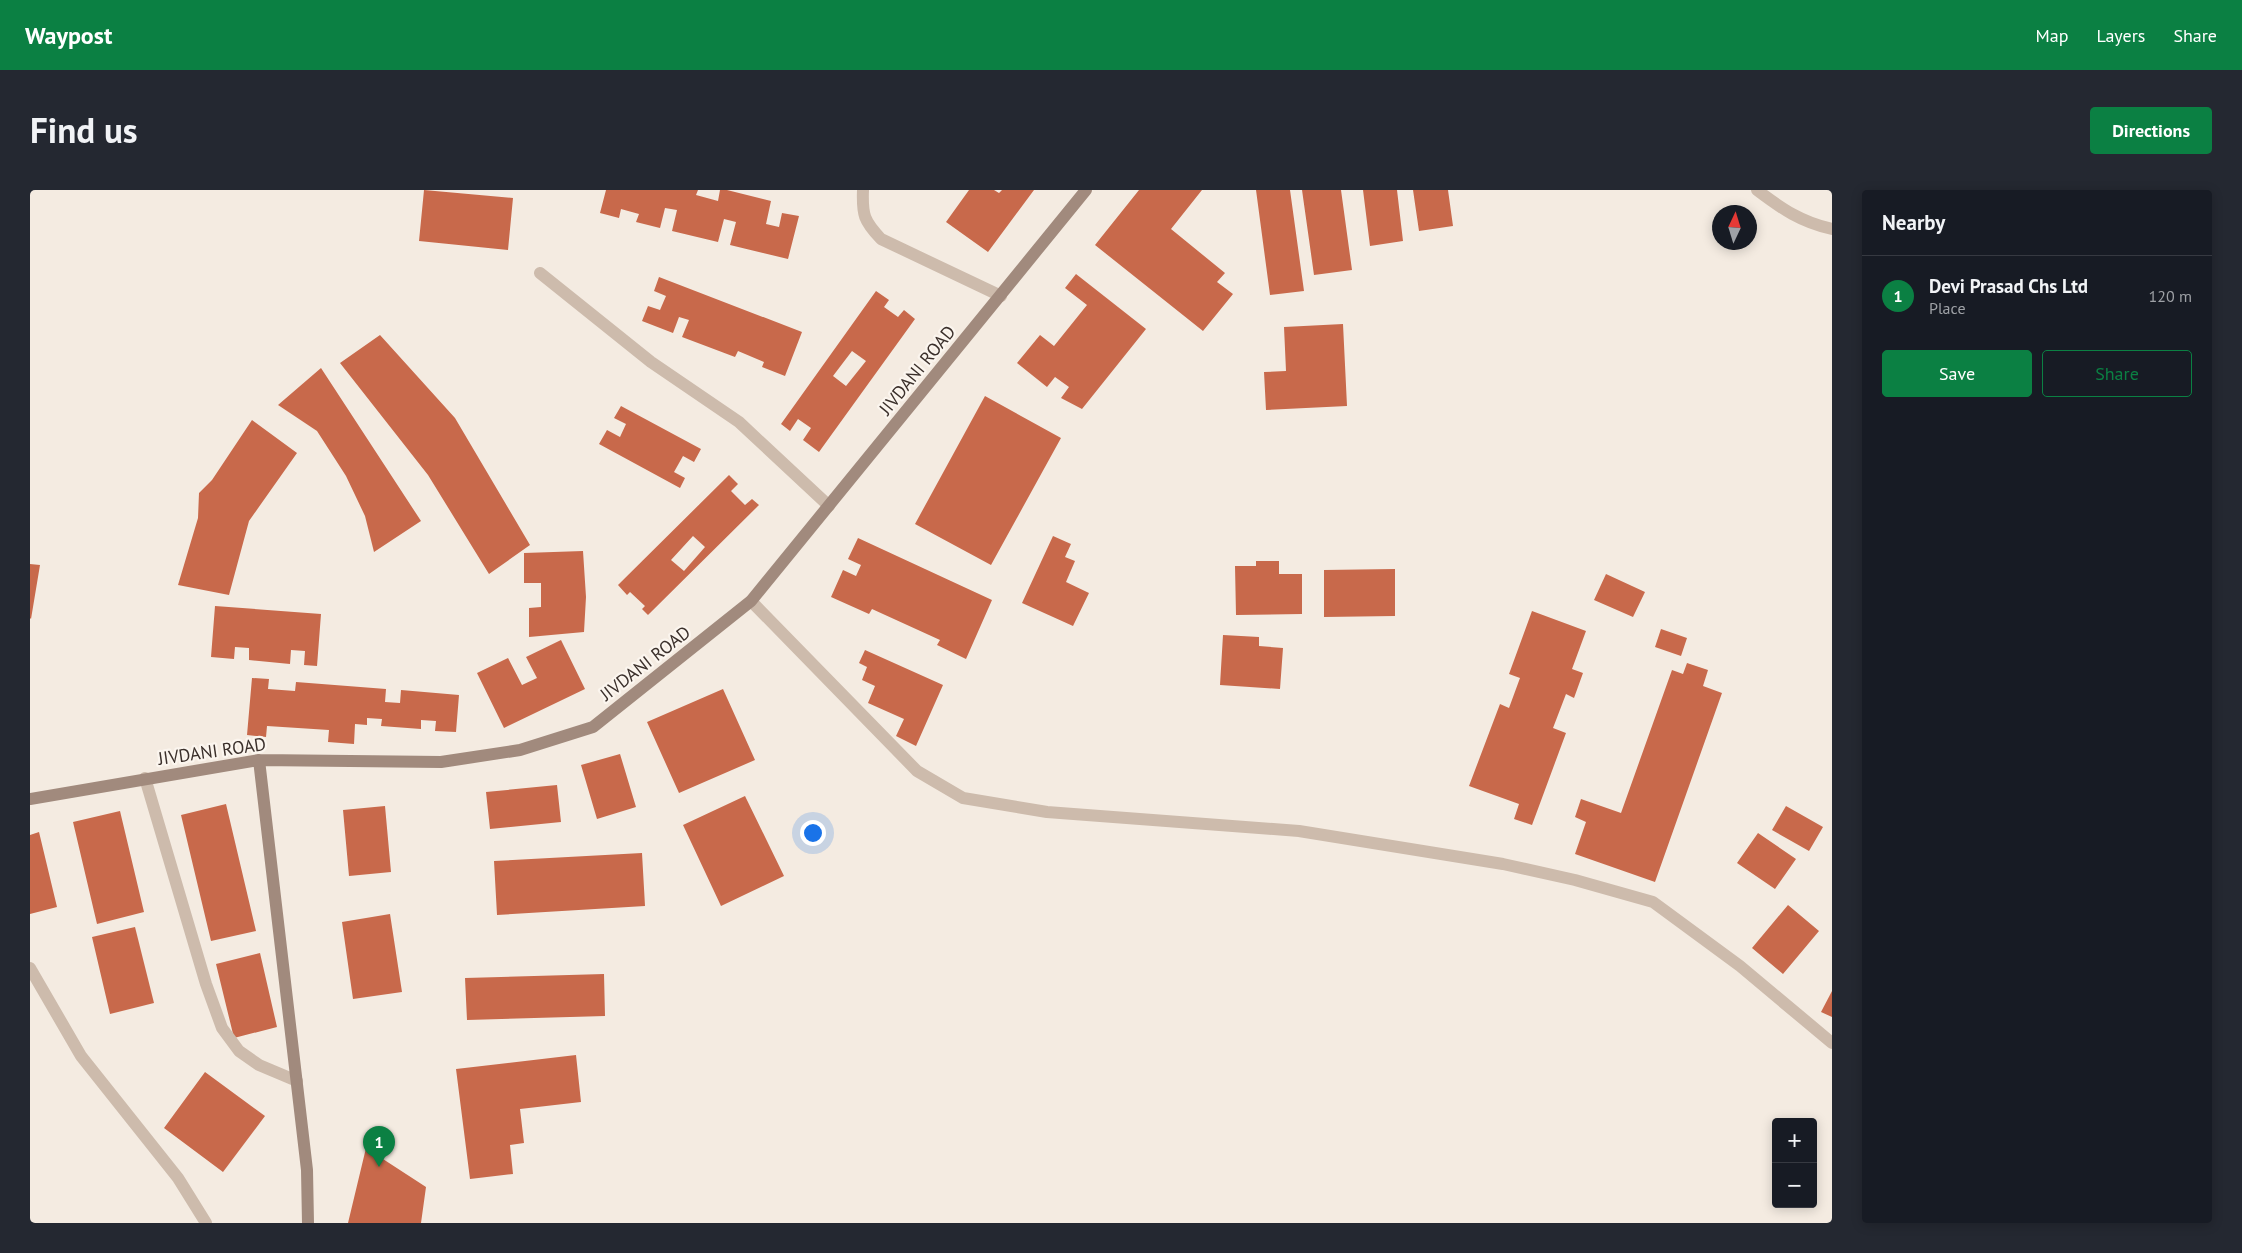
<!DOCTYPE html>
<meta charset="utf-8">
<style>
body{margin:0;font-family:"PT Sans",sans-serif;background:#242831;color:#f1f3f6}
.controls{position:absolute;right:15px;bottom:15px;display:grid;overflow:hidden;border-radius:5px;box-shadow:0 2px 12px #0003}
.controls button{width:45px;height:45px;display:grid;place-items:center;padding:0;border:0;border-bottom:1px solid #363941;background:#171b24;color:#f1f3f6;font:25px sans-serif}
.compass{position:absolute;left:1682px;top:15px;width:45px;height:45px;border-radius:50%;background:#171b24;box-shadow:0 2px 12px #0003;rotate:4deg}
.you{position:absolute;left:782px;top:642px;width:18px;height:18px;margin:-12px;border:4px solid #fff;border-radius:50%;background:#1a73e8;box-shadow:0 0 0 8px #1a73e833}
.badge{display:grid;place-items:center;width:32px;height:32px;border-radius:50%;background:#0b8043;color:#fff;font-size:16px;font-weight:700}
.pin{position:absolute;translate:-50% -41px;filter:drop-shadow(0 1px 2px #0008)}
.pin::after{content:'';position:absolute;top:26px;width:18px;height:15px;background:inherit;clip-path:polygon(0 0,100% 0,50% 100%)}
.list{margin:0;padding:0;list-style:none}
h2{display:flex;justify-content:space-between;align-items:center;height:65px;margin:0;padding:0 20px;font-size:21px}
h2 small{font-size:16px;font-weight:400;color:#9ea1a6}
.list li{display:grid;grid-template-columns:32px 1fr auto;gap:15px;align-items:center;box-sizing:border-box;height:80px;padding:0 20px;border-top:1px solid #363941}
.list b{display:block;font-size:19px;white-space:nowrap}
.list p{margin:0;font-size:16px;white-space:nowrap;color:#9ea1a6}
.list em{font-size:16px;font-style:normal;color:#9ea1a6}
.actions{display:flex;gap:10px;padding:15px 20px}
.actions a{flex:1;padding:11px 0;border:1px solid #0b8043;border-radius:5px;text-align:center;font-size:18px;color:#0b8043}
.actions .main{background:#0b8043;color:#fff}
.map{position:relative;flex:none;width:1802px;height:1033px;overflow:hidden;border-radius:5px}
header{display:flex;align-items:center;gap:30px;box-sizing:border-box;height:70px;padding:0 25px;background:#0b8043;color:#fff}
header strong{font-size:24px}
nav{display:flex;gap:28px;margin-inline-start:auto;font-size:18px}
.intro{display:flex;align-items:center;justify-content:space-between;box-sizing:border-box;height:120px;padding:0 30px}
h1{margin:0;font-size:35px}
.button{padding:12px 22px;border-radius:5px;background:#0b8043;color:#fff;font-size:18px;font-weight:700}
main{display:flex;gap:30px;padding:0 30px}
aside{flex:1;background:#171b24;border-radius:5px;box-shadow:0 2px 12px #0003}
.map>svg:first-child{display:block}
.building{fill:#c8694b;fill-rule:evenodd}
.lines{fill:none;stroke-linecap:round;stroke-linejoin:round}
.lane{stroke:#cdbbac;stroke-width:12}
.street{stroke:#cdbbac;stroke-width:12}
.secondary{stroke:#a18a7d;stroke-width:12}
.labels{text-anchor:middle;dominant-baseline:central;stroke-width:4.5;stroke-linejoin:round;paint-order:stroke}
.street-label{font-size:18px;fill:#3b302b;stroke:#fbf5ee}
</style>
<header>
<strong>Waypost</strong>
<nav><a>Map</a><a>Layers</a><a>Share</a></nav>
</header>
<div class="intro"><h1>Find us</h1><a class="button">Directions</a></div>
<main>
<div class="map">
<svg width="1802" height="1033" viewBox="0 0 1802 1033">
<rect width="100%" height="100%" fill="#f4ebe1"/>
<path class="building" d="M394,0L483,8L478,60L389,51Z
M576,0H668L666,5L688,11L690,0H697L741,11L736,34L749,37L752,23L769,26L758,69L700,55L706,32L694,29L688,52L642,41L647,20L635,18L630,38L606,32L609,24L591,19L589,28L570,23Z
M939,0H964L969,3L972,0H1004L958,62L916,32Z
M1109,0H1172L1141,39L1195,83L1187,92L1203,104L1173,141L1065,55Z
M1226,0H1260L1274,101L1240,105Z
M1272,0H1311L1322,80L1284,85Z
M1333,0H1367L1373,51L1340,56Z
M1383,0H1418L1423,36L1389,41Z
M1046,84L1116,139L1052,219L1031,208L1039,197L1025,187L1017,197L987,173L1010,145L1024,156L1057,115L1035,98Z
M629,87L772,142L755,186L732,177L734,172L708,161L705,167L652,147L659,130L649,127L643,143L612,131L618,116L630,120L636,106L624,101Z
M846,101L859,110L854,117L868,127L874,120L885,129L789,262L773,250L781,238L768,229L760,241L751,234ZM822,161L836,171L816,196L803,186Z
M1313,134L1317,216L1236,220L1234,182L1256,181L1254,137Z
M350,145L425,228L500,355L459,384L398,285L310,173Z
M291,178L391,331L344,362L335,326L316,286L287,241L248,215Z
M955,206L1031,248L961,375L885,334Z
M591,216L671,259L664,272L653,266L644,282L655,288L650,298L569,254L577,240L590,247L596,234L584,228Z
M222,230L267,263L219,331L199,405L148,395L168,328L169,303L182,290Z
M699,285L708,294L701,301L715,315L722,309L729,315L618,425L612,419L615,416L600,402L597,405L588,395ZM663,346L675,357L654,381L641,370Z
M1023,346L1041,354L1035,367L1045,371L1036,392L1059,403L1043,436L992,413Z
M828,348L962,410L936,469L907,455L910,450L842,419L839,424L801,407L813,380L826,386L831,375L818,369Z
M553,361L556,407L554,442L499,447V418L511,417V393H494V363Z
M1226,371H1249V384H1272V424L1206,425L1205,376H1226Z
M0,374L10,375L1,429L0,428Z
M1365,379V426L1294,427V380Z
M1576,384L1615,402L1603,427L1564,410Z
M185,416L291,424L287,476L274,475L275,461L261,460L260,474L219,470V458L205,457L204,469L181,467Z
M1502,421L1556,441L1542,479L1553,483L1544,508L1536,504L1523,538L1536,543L1502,635L1484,629L1489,614L1439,596L1470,514L1479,518L1490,488L1479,484Z
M1631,439L1657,448L1651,466L1625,457Z
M1193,445L1229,447V456L1253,458L1250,499L1190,495Z
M531,450L555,499L474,538L447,483L478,468L492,495L507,488L496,467Z
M835,460L913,495L886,556L866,546L874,529L838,513L845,496L832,490L837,477L829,473Z
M1657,473L1678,480L1673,496L1692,503L1625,692L1545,664L1556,632L1545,627L1551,609L1591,623L1642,480L1653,484Z
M222,488L239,489L238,499L265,501L266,492L356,499L355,512L370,513L371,500L429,505L426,542L405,541L406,531L391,530V539L351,536L352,529L337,528V535L325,534L324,554L298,552L299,540L237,536L236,547L217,545Z
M693,499L725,570L649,603L617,532Z
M590,564L606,617L567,629L551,575Z
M527,595L531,632L460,639L456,602Z
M715,606L754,686L691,716L653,635Z
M196,614L226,741L181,751L151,625Z
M355,616L361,682L319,686L313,620Z
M1756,616L1793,637L1779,661L1742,640Z
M90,621L114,722L67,734L43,632Z
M9,642L27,717L0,724V645Z
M1728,643L1766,669L1745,699L1707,673Z
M612,663L615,716L467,725L464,671Z
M1758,715L1789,741L1753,784L1722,758Z
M360,724L372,802L323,809L312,732Z
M105,737L124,813L80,824L62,747Z
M230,763L247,837L204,848L186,774Z
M574,784L575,826L437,830L435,788Z
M1802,801V827L1791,822Z
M546,865L551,912L490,919L494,953L480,955L483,984L440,989L426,879Z
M175,882L235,926L193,982L134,938Z
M336,958L396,997L391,1033H318Z"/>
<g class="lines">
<path class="lane" d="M510,83L621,172L709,232L799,316
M115,588L176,794L192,838L209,861L229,875L267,891"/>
<path class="street" d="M833,0C832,25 834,31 851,49L971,106
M1727,0C1752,19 1771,32 1802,39
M721,411L887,581L933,608L1017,622L1269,641L1473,674L1545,690L1623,712L1710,776L1802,853
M0,778L51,866L148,988L176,1033"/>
<path class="secondary" d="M229,570L277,980L278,1033
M0,609L229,570L411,572L490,560L563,537L721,411L1056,0"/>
</g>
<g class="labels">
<g class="street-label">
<text transform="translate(887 180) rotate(-51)">JIVDANI ROAD</text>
<text transform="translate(615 473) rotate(-38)">JIVDANI ROAD</text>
<text transform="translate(182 561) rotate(-8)">JIVDANI ROAD</text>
</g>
</g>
</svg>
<div class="controls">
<button>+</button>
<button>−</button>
</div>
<svg class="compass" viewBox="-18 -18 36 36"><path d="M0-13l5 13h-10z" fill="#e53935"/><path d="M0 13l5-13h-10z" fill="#9ea1a6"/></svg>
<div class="you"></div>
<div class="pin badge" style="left:349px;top:977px">1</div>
</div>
<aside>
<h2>Nearby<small></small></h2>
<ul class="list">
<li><span class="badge">1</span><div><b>Devi Prasad Chs Ltd</b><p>Place</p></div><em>120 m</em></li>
</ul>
<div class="actions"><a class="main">Save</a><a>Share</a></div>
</aside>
</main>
